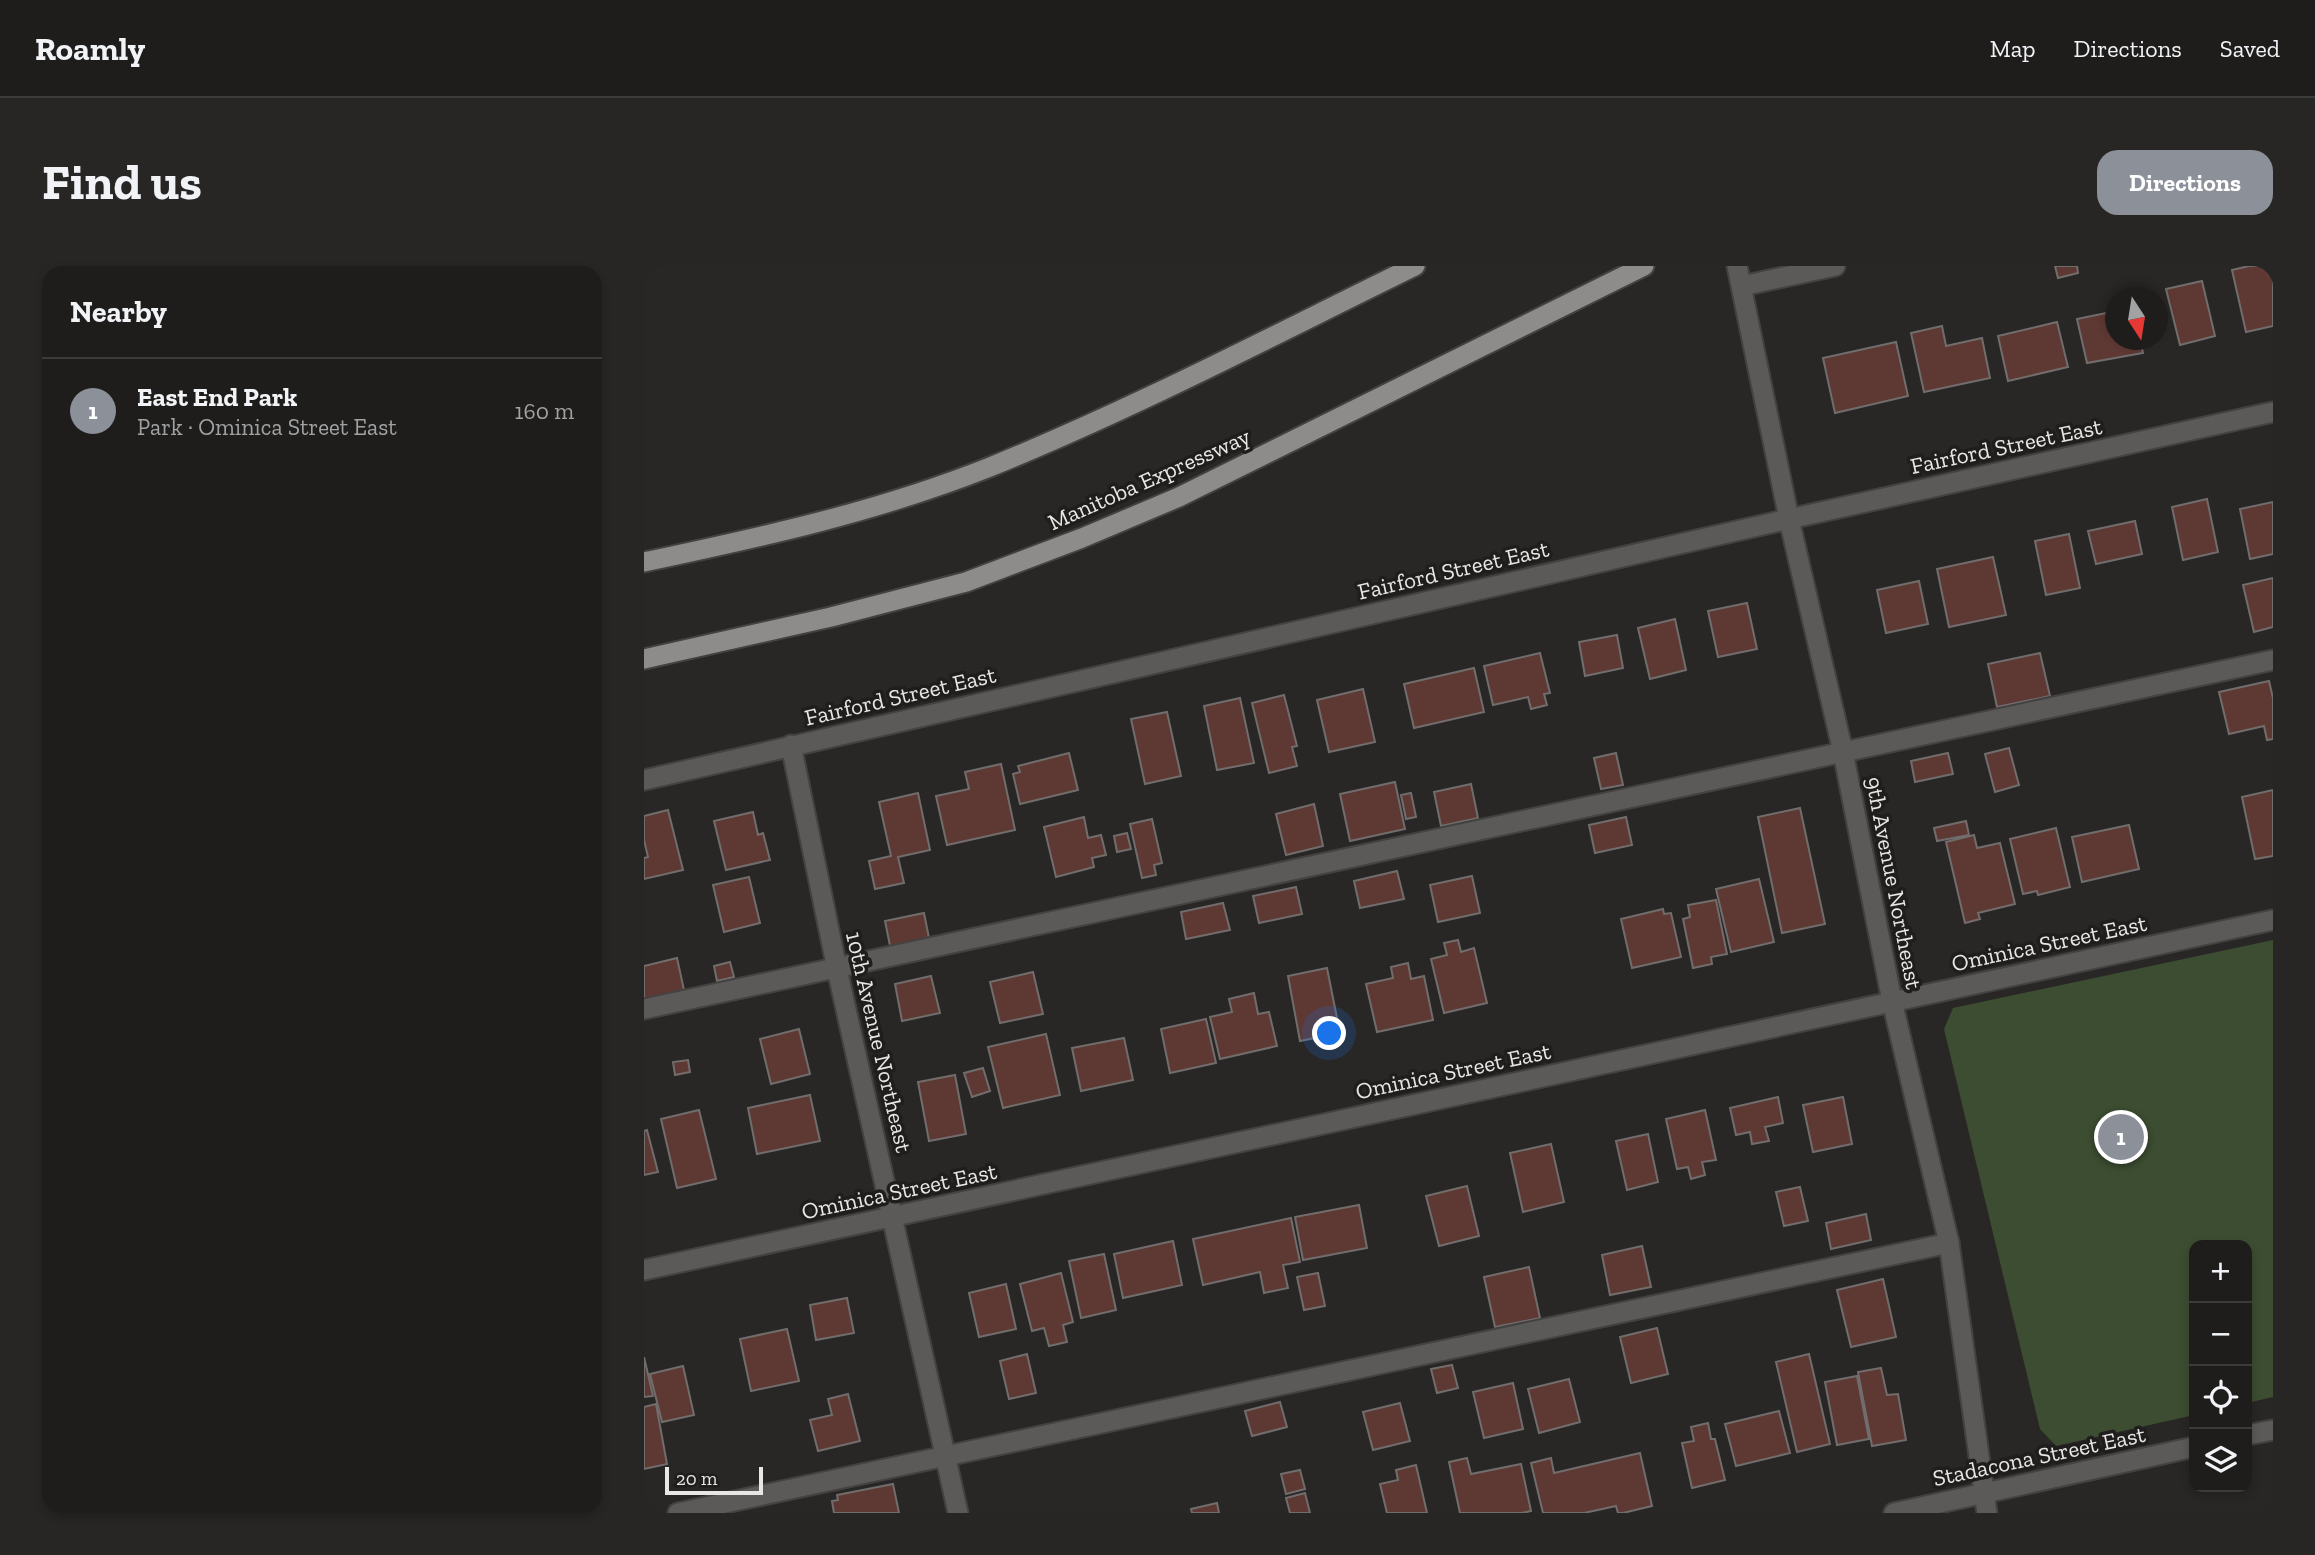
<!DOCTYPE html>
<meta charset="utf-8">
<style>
body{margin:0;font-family:"Zilla Slab",serif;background:#272625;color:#f1f3f6}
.controls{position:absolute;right:21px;bottom:21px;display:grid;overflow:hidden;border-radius:14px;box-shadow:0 4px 10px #0003}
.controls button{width:63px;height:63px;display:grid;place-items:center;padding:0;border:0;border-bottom:2px solid #3c3b3b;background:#1f1d1c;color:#f1f3f6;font:35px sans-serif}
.compass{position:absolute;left:1461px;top:21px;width:63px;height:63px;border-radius:50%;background:#1f1d1c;box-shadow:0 4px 10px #0003;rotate:168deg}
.scale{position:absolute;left:21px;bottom:18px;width:98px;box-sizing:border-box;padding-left:7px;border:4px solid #e9e7e6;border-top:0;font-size:19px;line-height:24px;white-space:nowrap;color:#e9e7e6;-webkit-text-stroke:5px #201e1c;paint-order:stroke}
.you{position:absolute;left:686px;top:768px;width:24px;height:24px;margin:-18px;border:5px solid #fff;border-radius:50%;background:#1a73e8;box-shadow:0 0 0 10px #1a73e833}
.badge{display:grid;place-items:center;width:46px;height:46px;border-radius:50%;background:#8c9099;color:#fff;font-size:23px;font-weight:700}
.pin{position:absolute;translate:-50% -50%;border:4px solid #fff;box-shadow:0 2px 7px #0006}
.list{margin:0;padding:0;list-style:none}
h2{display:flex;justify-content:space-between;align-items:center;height:91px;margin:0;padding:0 28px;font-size:30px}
h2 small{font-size:23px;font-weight:400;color:#a1a2a3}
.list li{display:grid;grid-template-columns:46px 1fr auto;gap:21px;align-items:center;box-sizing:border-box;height:105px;padding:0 28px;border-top:2px solid #3c3b3b}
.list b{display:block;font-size:26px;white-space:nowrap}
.list p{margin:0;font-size:23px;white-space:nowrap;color:#a1a2a3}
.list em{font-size:23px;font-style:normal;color:#a1a2a3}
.icon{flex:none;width:38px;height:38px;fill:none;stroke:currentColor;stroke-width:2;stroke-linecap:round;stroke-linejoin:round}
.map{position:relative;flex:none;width:1629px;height:1247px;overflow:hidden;border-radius:21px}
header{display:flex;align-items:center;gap:42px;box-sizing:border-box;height:98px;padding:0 35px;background:#1f1d1c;border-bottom:2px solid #3c3b3b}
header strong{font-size:33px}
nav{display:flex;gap:38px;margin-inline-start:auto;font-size:24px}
.intro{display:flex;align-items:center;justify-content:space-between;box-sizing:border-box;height:168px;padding:0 42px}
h1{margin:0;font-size:49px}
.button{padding:18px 32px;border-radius:21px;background:#8c9099;color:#fff;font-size:24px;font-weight:700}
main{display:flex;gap:42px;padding:0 42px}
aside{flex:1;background:#1f1d1c;border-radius:21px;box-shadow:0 4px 10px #0003}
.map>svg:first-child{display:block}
.green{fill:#3c4d31}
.building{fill:#5e3832;stroke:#706d6c;stroke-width:2}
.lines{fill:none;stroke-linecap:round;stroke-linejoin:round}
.service-casing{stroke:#444241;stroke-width:23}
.minor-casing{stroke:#444241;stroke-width:23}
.tertiary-casing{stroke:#444241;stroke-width:23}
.primary-casing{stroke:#444241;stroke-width:23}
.service{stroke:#5b5a59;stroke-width:19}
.minor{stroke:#5b5a59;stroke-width:19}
.tertiary{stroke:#5b5a59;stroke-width:19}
.primary{stroke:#8e8c8a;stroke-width:19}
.labels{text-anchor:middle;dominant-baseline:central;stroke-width:7;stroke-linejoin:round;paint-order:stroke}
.street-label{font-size:23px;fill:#e9e7e6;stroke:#201e1c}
</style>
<header>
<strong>Roamly</strong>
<nav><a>Map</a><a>Directions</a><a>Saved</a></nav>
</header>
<div class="intro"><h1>Find us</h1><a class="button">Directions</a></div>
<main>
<aside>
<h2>Nearby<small></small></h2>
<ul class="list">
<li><span class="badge">1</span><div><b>East End Park</b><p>Park · Ominica Street East</p></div><em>160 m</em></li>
</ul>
</aside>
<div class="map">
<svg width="1629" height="1247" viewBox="0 0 1629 1247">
<rect width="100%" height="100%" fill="#292726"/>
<path class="green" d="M1629,674V1131L1603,1137V979H1550V1149L1412,1180L1396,1163L1300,763L1309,742Z"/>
<path class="building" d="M1411,0H1433L1434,7L1414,12Z
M1605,0H1629V60L1602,66L1588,4Z
M1558,15L1571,70L1536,79L1522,23Z
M1472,45V74H1496L1499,87L1443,97L1433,53Z
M1413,56L1424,101L1364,115L1354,70Z
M1298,60L1302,80L1338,72L1346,112L1280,126L1267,67Z
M1252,76L1264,130L1191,147L1179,92Z
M1563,233L1574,286L1539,294L1528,241Z
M1629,236V288L1606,293L1596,243Z
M1491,255L1498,288L1452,298L1444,265Z
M1425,268L1436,322L1402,329L1391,275Z
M1349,291L1362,349L1305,361L1293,303Z
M1629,312V361L1610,366L1599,319Z
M1275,315L1284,358L1242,367L1233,324Z
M1103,337L1113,383L1074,391L1064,345Z
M1031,353L1042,404L1006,413L994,362Z
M973,369L979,402L941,410L935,376Z
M896,387L906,427L900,428L903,439L887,443L884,431L849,439L840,400Z
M1396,387L1406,430L1353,441L1344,398Z
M830,402L840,446L770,462L760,418Z
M1625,415L1629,432V473L1623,474L1620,460L1585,468L1575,426Z
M719,423L731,476L685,486L673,434Z
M640,429L653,480L648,481L653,500L625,507L608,437Z
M596,432L610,497L573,504L560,440Z
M523,446L537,510L501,518L487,453Z
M1365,482L1375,519L1351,526L1341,488Z
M425,487L434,524L376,538L369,508L376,506L374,500Z
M972,487L979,519L957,523L950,492Z
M1304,487L1309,508L1271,516L1267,495Z
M357,498L371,564L303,579L292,530L325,523L321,506Z
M751,516L761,563L706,575L696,528Z
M827,518L834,552L797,560L790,526Z
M1629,524V590L1611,593L1598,531Z
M274,527L286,584L254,591L260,617L231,623L225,595L247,590L235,536Z
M767,527L772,551L762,553L757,529Z
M670,538L679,580L642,589L632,548Z
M1156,542L1181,658L1138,667L1114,551Z
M24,544L39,604L0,613V592L4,591L0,574V550Z
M109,546L114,569L119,567L126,594L82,604L70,555Z
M440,551L444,572L457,569L462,589L448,592L450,601L412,611L400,561Z
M982,551L988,579L951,587L945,559Z
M508,553L518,597L510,599L512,609L498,612L486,558Z
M1322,555L1325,569L1293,575L1290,562Z
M1485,559L1495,603L1438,616L1428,571Z
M1412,562L1426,621L1394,629L1393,625L1379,628L1366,573Z
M483,567L487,583L473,586L470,570Z
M1330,569L1333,582L1356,577L1371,638L1334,647L1336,653L1321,657L1302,576Z
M753,605L760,633L716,642L710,615Z
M828,610L836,647L794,656L786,619Z
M105,611L116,657L80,666L69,619Z
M1115,613L1130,676L1087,686L1072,623Z
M652,621L658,648L615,657L609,630Z
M1072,634L1083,688L1067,691L1068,698L1049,702L1039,653L1046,651L1044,639Z
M579,637L586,664L542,673L537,646Z
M1019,643L1020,648L1027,647L1037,691L988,702L977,653Z
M280,647L285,672L246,680L241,655Z
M814,674L817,686L830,682L843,737L800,747L787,693L803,689L800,677Z
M33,692L40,724L0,733V700Z
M86,696L90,711L73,715L70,700Z
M764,697L767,713L780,710L789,754L733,766L722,718L749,712L747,701Z
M683,702L696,767L656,775L644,710Z
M389,706L399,748L356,757L346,716Z
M287,710L296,747L258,755L251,718Z
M610,727L614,748L625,746L633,780L576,793L566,751L588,746L585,733Z
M562,753L572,797L526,807L517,763Z
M155,763L166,808L127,818L116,773Z
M402,768L416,829L359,842L344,781Z
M480,772L489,814L437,825L428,782Z
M44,794L46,806L31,809L29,796Z
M339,802L346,825L328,831L320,807Z
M311,809L322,868L285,875L274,816Z
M166,829L176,875L113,888L104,842Z
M1134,831L1139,857L1121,861L1125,875L1108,878L1106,866L1092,869L1086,842Z
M1199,831L1208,878L1169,886L1159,839Z
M55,844L72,913L33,922L17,853Z
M1061,844L1072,894L1058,896L1061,909L1047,913L1044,901L1033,903L1022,853Z
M3,864L14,906L0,909V865Z
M1004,868L1014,916L983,924L972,875Z
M907,878L920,936L879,946L866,887Z
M823,920L835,970L795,980L782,930Z
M1156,921L1164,955L1140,960L1132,926Z
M715,939L723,982L659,994L651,951Z
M1222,948L1227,974L1187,983L1182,957Z
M647,952L656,996L639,999L644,1022L620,1027L616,1006L559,1019L549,973Z
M529,975L538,1019L479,1032L470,988Z
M998,980L1007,1021L966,1029L958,989Z
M460,988L472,1044L437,1052L425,995Z
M885,1001L896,1052L851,1061L840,1011Z
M417,1007L429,1056L419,1059L423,1076L405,1080L400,1062L388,1065L376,1018Z
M674,1007L681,1040L660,1044L653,1011Z
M1239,1013L1252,1071L1207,1081L1193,1024Z
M362,1018L372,1063L335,1071L325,1027Z
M203,1032L210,1067L172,1074L166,1039Z
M1013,1062L1024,1108L987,1117L976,1071Z
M143,1063L155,1115L107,1125L96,1073Z
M383,1088L392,1127L365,1133L356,1095Z
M1165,1088L1186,1178L1153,1186L1132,1096Z
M0,1091L9,1130L0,1131Z
M808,1099L814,1122L793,1127L787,1103Z
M39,1100L50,1149L18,1156L6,1108Z
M1237,1102L1243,1129L1254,1128L1262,1174L1228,1180L1214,1106Z
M1213,1110L1225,1173L1193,1179L1181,1116Z
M925,1113L936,1156L895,1167L884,1123Z
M869,1117L879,1163L840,1172L829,1126Z
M204,1128L216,1175L174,1185L166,1154L188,1149L184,1133Z
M636,1136L643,1161L608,1170L601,1145Z
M756,1137L766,1175L729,1184L719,1146Z
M12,1138L23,1198L0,1203V1141Z
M1135,1145L1146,1187L1092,1200L1081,1158Z
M1064,1157L1067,1173H1071L1081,1214L1048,1222L1038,1177L1050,1175L1047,1161Z
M996,1187L1008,1240L979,1247H974L972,1240L940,1247H899L887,1197L907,1192L910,1207Z
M823,1192L827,1208L877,1198L887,1245L878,1247H816L805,1196Z
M772,1199L783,1247H743L736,1218L754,1214L752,1204Z
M656,1204L661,1223L642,1228L637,1208Z
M249,1218L255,1247H190L188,1235L194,1234L193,1229Z
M661,1227L666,1247H646L642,1232Z
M573,1237L575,1247H548L547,1243Z"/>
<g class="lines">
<defs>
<path id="service" d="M1098,20L1191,0
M0,743L1629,394
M34,1247L1305,977"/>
<path id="minor" d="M147,479L193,703L314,1247
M0,514L1145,253L1629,146
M0,1004L1629,654
M1603,1169L1629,1164
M1250,1247L1550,1181"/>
<path id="tertiary" d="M1093,0L1145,253L1199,486L1248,735L1305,977L1343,1247"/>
<path id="primary" d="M0,296C118,271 233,246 346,201C491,142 630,69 771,0
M0,393L187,351L322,316L438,272L535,231L1000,0"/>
</defs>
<use href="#service" class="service-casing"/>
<use href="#minor" class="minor-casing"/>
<use href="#tertiary" class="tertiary-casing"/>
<use href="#primary" class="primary-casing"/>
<use href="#service" class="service"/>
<use href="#minor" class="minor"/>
<use href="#tertiary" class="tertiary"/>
<use href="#primary" class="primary"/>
</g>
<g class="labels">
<g class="street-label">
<text transform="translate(1362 180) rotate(-12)">Fairford Street East</text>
<text transform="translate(505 213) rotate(-24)">Manitoba Expressway</text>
<text transform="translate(809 304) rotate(-13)">Fairford Street East</text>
<text transform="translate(256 430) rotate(-13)">Fairford Street East</text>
<text transform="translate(1250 617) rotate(79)">9th Avenue Northeast</text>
<text transform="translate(1405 677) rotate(-12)">Ominica Street East</text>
<text transform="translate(235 776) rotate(77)">10th Avenue Northeast</text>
<text transform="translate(809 805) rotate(-12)">Ominica Street East</text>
<text transform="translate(255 925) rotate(-12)">Ominica Street East</text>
<text transform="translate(1395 1190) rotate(-12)">Stadacona Street East</text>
</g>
</g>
</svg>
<div class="controls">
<button>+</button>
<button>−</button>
<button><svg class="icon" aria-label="locate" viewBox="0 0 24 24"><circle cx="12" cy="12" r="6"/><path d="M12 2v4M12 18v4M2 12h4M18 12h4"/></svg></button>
<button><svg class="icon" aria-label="layers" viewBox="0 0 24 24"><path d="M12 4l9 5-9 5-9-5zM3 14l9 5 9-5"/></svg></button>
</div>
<svg class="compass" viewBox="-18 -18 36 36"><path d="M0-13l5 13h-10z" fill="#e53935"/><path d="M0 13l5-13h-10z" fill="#a1a2a3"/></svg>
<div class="scale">20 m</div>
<div class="you"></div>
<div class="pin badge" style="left:1477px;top:871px">1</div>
</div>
</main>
